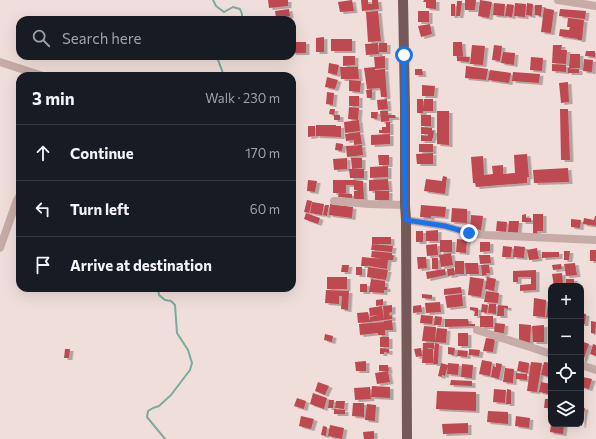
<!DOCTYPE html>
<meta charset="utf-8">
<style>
body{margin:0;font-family:Commissioner,sans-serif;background:#242831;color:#f1f3f6}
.controls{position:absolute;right:12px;bottom:12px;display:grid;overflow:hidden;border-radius:8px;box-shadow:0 4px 16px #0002}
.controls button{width:36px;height:36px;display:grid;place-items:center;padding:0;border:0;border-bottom:1px solid #363941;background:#171b24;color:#f1f3f6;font:20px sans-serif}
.stop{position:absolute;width:12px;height:12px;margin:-9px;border:3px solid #1a73e8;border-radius:50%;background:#fff}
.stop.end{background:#1a73e8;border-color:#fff;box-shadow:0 1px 4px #0008}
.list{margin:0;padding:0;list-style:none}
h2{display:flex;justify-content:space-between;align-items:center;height:52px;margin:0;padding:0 16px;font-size:17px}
h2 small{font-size:13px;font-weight:400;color:#9ea1a6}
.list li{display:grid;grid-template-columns:26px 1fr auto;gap:12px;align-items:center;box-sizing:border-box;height:56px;padding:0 16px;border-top:1px solid #363941}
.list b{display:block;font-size:15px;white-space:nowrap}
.list em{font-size:13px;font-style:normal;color:#9ea1a6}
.icon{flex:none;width:22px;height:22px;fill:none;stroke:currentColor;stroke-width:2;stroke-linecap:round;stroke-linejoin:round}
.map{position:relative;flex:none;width:596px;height:439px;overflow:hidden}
.search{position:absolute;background:#171b24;box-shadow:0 4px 16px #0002;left:16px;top:16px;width:280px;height:44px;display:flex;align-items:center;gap:10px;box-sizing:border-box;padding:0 14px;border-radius:12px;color:#9ea1a6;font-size:15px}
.panel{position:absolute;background:#171b24;box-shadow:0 4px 16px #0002;left:16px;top:72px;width:280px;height:220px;border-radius:12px}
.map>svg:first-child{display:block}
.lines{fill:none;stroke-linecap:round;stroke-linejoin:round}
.stream{stroke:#7aab9e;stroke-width:2}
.building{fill:#bf4851;filter:url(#shadow)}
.minor{stroke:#c7aba6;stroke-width:8}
.major{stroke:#755958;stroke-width:10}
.route{stroke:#1a73e8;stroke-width:5}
</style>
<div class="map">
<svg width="596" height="439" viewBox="0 0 596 439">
<defs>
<filter id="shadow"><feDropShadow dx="3.5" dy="2" stdDeviation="0" flood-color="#0004"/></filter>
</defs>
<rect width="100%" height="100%" fill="#f0deda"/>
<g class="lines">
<path class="stream" d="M213,0L216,6L224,12L233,7L240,9L242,14V20
M217,56V57L224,76
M158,288L159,295L165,300L171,301L175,305L177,333L188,350L192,363L190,370L171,395L159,406L153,408L148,411L147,417L165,439"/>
</g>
<path class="building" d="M268,0H288V6L269,8Z
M352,0L354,11L340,12L338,2Z
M361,0H368V4H372V0H378L379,9L362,11Z
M424,0H436V9L426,8V2H423Z
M465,0H476L475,10H465Z
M480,0L492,2L489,18L478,16Z
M457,1H462L460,16H456Z
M494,3L505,4L504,16L493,15Z
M515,3L526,4L525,17L514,16Z
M527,3L533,4L532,16L526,15Z
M451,4H455V16H451Z
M507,4L514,5L512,17L505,16Z
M535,5H542L541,16L535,15Z
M544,8L554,10L551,33L541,32Z
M289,9L290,16L276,18L275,11Z
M560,9L586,11L585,19L559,16Z
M378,11L381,41L368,42L366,12Z
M418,11H429V22H418Z
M568,18L584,20L582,40H578V39L559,36L560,29L569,30L570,27H567Z
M430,24L432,34L421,37L418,26Z
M324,37V52H316V38Z
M331,39H352V51H331Z
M292,42H306V53H292Z
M453,42H462L463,56H453Z
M378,43L379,54L366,55L365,44Z
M379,43H387V52H379Z
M472,45L485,46L483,65L470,64Z
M494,45L502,46L500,61L492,60Z
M553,45H562L561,50H567L566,64L552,63Z
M586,51H595V57L585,56Z
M503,52L515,53L514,65L501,63Z
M570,54H580V68H569Z
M343,56H355V65L343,66Z
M385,56V68L375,69V70L385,69L387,97H381L380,88L367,89L364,68L375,67L374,57Z
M457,56L470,57L469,62L457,61Z
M531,57L543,58L542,71L530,70Z
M584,59L593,60L592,72L583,71Z
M329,63L339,65L337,75L328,73Z
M552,64L566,65V72L552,71Z
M466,66L488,69L486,80L465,78Z
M340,67H358L359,79H341Z
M568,68L579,69V73H568Z
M415,69H422L423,75H415Z
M490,70L511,73L509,83L488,80Z
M513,72L540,74L539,83L512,81Z
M327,77L338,80L335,89L325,87Z
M349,80L361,81L360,92L349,91Z
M568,82L569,102L561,103L559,83Z
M422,85L435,86L434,96H422Z
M372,89V98H367L366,90Z
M327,92L334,93L333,105L326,104Z
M349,96H359V106H349Z
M387,99L388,109L378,110L377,100Z
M417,99H423L424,108V99H433V111H423V113H417Z
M349,107L359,108L358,120L348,119Z
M330,109H335L334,115H340V120H334V115L329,114Z
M560,109H568L570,160H561Z
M380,111H388V115H395L396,118H389V121L381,122Z
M437,111H449V145L437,144Z
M371,112H378L377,119L371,118Z
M421,115H431V126H421Z
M359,120L360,131L345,133L344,122Z
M386,122H390V133H379V130H382V127H386Z
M316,125H336V126H341V137L316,136Z
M308,126H315V136L308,137Z
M421,127L432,128V131H434L433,139L432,138V141H421V135L428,136V134H421Z
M360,132L362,144L354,145V140L346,141L345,134Z
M390,134V144L371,145V135Z
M336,143L343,144L342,151L335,150Z
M419,144H433V152H419Z
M362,145L363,155L347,157L346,146Z
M433,153V164H417L416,154Z
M527,154L529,177H527V183L476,187L475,183H473L471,157L483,156L484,175L493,174L492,166L503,165V174L515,173L514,155Z
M378,155H389V165H379Z
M347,158V169L334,170L333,159Z
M351,158H362V168L352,169Z
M388,166V177L370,178V167Z
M568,168L569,182L534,183L533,170Z
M349,169H364V178H350Z
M443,176L447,177L445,194L424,191L426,179L442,181Z
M388,179L389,190L369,191V180Z
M308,180L317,181L315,192L307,191Z
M333,180H354V185H346V193H333Z
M354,180L363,181L364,199H354V191H359L354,190Z
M375,191H389V200H375Z
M339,193L352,194V198L338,197Z
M307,200L312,201L309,213L304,212Z
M312,202L324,204L322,215L310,213Z
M330,204L353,207L352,218L329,215Z
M325,205H329L327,216L323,215Z
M421,205L446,207L445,217L431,216V218L420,217Z
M452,208L467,209V223L451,222Z
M306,213L320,218L318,224L304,219Z
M526,214V218H531V222H522V215Z
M533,214H543V231H537V234H533Z
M471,215L483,216L481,230L470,228Z
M595,216H596V226L583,224L584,218L594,220Z
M571,219L581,220L580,228L571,227Z
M497,221L507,222L506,232L496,231Z
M509,221H519L518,233L508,232Z
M438,230V241H426V231Z
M416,231H423V242H416Z
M372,237H391V244H372Z
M457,239L467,240L466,253L456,252Z
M440,240H452V252H440Z
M480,242H490V251L480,252Z
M372,244L393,246L392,252L371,250Z
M437,244L438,255L427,256L426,245Z
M503,246L512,247L511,257H502Z
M514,246L525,247L524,258L513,257Z
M537,248L539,259L529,260L527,250Z
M590,250H596V261H590Z
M372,251L392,253V255L394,256L393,260H388L387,269L369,266V265L368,266H361L362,257L382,259L371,257Z
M564,251H570L569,260H564Z
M542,252H559V257L542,258Z
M451,253L453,265L441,267L439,255Z
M479,255H490L491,263L480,264Z
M417,257H426L427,268L418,269Z
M432,258H438V269H432Z
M455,261H464V274H455Z
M465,263H478L479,274H466Z
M575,263L577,275L566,276L564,264Z
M561,264L562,269L553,270L552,265Z
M342,265H349L348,272H341Z
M481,265H489L490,273H486L487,275L482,276Z
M356,267H362V275H356Z
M368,267L388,270L386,280L367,277Z
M454,268L455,275L448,276L447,269Z
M445,269L446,275L427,279L426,272Z
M536,270V290L520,291V285L531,284V277H518V282H513V271Z
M562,273L563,286H554L552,274Z
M327,277H347V289H327Z
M470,277L484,279L481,297L468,295Z
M487,277L496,279L494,291L485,289Z
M371,279L385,281V287H387V290H384V293L369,292Z
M566,279H574V286H566Z
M360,284H367V292H360Z
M461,287L462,293L444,295V289Z
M326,290L349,291L348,310L341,309L342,296H339V304L325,303Z
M486,291L499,293L498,303L484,302Z
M422,294L432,295V299L422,298Z
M462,294L463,306L447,308L445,296Z
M549,297H551V318L546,317Z
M534,298L546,300L545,317L533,316Z
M383,299V305L376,306V300Z
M440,302L441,312L426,313L425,303Z
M482,304L488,305L487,313L481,312Z
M489,304H496V314L488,313Z
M392,305V312L389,313L390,316L392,315V319L384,320L383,306Z
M421,305L422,312L413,313V306Z
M498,305L508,306V309L504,308V316H497Z
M382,306L384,320L370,322V317L378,315L370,316L369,308Z
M470,307L478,308V316H474L475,311L470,310Z
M368,312L370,322L358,323L357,313Z
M581,313L586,314L585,324H581Z
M421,315L433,316L432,324L420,323Z
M435,316L442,317L441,325H434Z
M480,316H493V327H480Z
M445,319H468L469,324H475V326L445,327Z
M392,320L393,330H385V335H378V333L360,335L359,324L384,322V321Z
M591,321L596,322L595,334L591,333Z
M495,323L505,324L504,333L494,332Z
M519,324L531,325L530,343L519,342Z
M544,325V342H533L532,326Z
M424,326L436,327L435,342L422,341Z
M437,328L447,329L446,343L435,342Z
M458,333H468V346H458Z
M325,334L333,336L332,342L324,340Z
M380,337H389V347H380Z
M486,338L495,339L493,352L483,351Z
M581,341L589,344L583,361L581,360Z
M423,343H434V349L428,348V349H433V363H422Z
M435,343L439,344L438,364H433Z
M593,344L596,345V356L590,354Z
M448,347L455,348L454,355L448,354Z
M380,348L389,349V353L384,352V354H380Z
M421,348L422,356L416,357L414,349Z
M65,349H70L69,358H64Z
M469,349L480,350L479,356L469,355Z
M458,350L468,351L467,357L457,356Z
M482,360L492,362L490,376L479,374Z
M366,361V371H356L355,362Z
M519,361L529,363L528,373L517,371Z
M531,362L542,363L537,392L527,391Z
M544,362L551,363V377L541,375Z
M441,363L448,365L445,376L442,375V377L438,376Z
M448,363L459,364L458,375L447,374Z
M496,363L502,364L499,379L491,377L493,366L496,367Z
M462,364L473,365L472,378L461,377Z
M379,365H388L389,371H379Z
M505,368L514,369L513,383L503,382Z
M388,371L390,382L377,384L375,373Z
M516,373L527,374V380L516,379Z
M583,377L592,379L589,389L581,387V383Z
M451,380L472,381V386L450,385Z
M318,382L329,386L325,395L315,391Z
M541,382L551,384L549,394L539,392Z
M372,386L390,387V398L371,397Z
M370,387L371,399L355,400L354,388Z
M494,389L506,390L505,403L493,402Z
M507,389L511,390V404H506Z
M437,391L476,392V411L436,409Z
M313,393L327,398L324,409L310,404Z
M297,398L306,401L304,409L294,406Z
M545,399H550L548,408H544Z
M329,400H334L333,408H328Z
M336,401H345L344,409L335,408Z
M353,403H364V417L352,416Z
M367,404L376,405L375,421L365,420Z
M581,407L585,408L582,426H581Z
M334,409L345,410V414H334Z
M488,411L508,412V424L487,422Z
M301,416L314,419L311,429L299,426Z
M516,416L530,418L529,428L515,426Z
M468,423V433L443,434L442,424Z
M551,424H564L563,434L550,432Z
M330,425L344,428L342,439L328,436Z
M323,426L327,427L326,436L321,435Z
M374,431V439H364L363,432Z"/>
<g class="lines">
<path class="minor" d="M558,0L596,6
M0,62L43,76
M334,201L369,204L405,205
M406,220L445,226L469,233L485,235L596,240
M0,248L17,200L20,195
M477,330L530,347L551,354
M581,365L596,370"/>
<path class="major" d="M403,0L405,106V205L406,220L407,439"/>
</g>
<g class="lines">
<path class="route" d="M404,55L405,205L406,220L445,226L469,233"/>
</g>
</svg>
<div class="controls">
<button>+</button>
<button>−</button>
<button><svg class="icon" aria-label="locate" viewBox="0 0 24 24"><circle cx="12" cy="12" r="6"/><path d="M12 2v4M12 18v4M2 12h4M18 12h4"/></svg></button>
<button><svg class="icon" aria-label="layers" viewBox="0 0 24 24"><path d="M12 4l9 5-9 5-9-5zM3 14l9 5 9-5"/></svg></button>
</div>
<div class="stop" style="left:404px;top:55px"></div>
<div class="stop end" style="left:469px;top:233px"></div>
<div class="search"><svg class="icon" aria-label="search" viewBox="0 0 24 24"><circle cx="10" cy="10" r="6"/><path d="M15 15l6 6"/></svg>Search here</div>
<section class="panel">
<h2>3 min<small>Walk · 230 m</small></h2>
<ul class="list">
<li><svg class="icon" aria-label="ahead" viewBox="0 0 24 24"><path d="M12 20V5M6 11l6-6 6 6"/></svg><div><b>Continue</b></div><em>170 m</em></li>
<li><svg class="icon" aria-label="left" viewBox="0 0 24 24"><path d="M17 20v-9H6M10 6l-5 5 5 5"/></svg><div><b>Turn left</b></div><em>60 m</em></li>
<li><svg class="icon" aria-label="arrive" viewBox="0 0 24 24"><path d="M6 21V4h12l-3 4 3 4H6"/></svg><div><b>Arrive at destination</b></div></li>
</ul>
</section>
</div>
